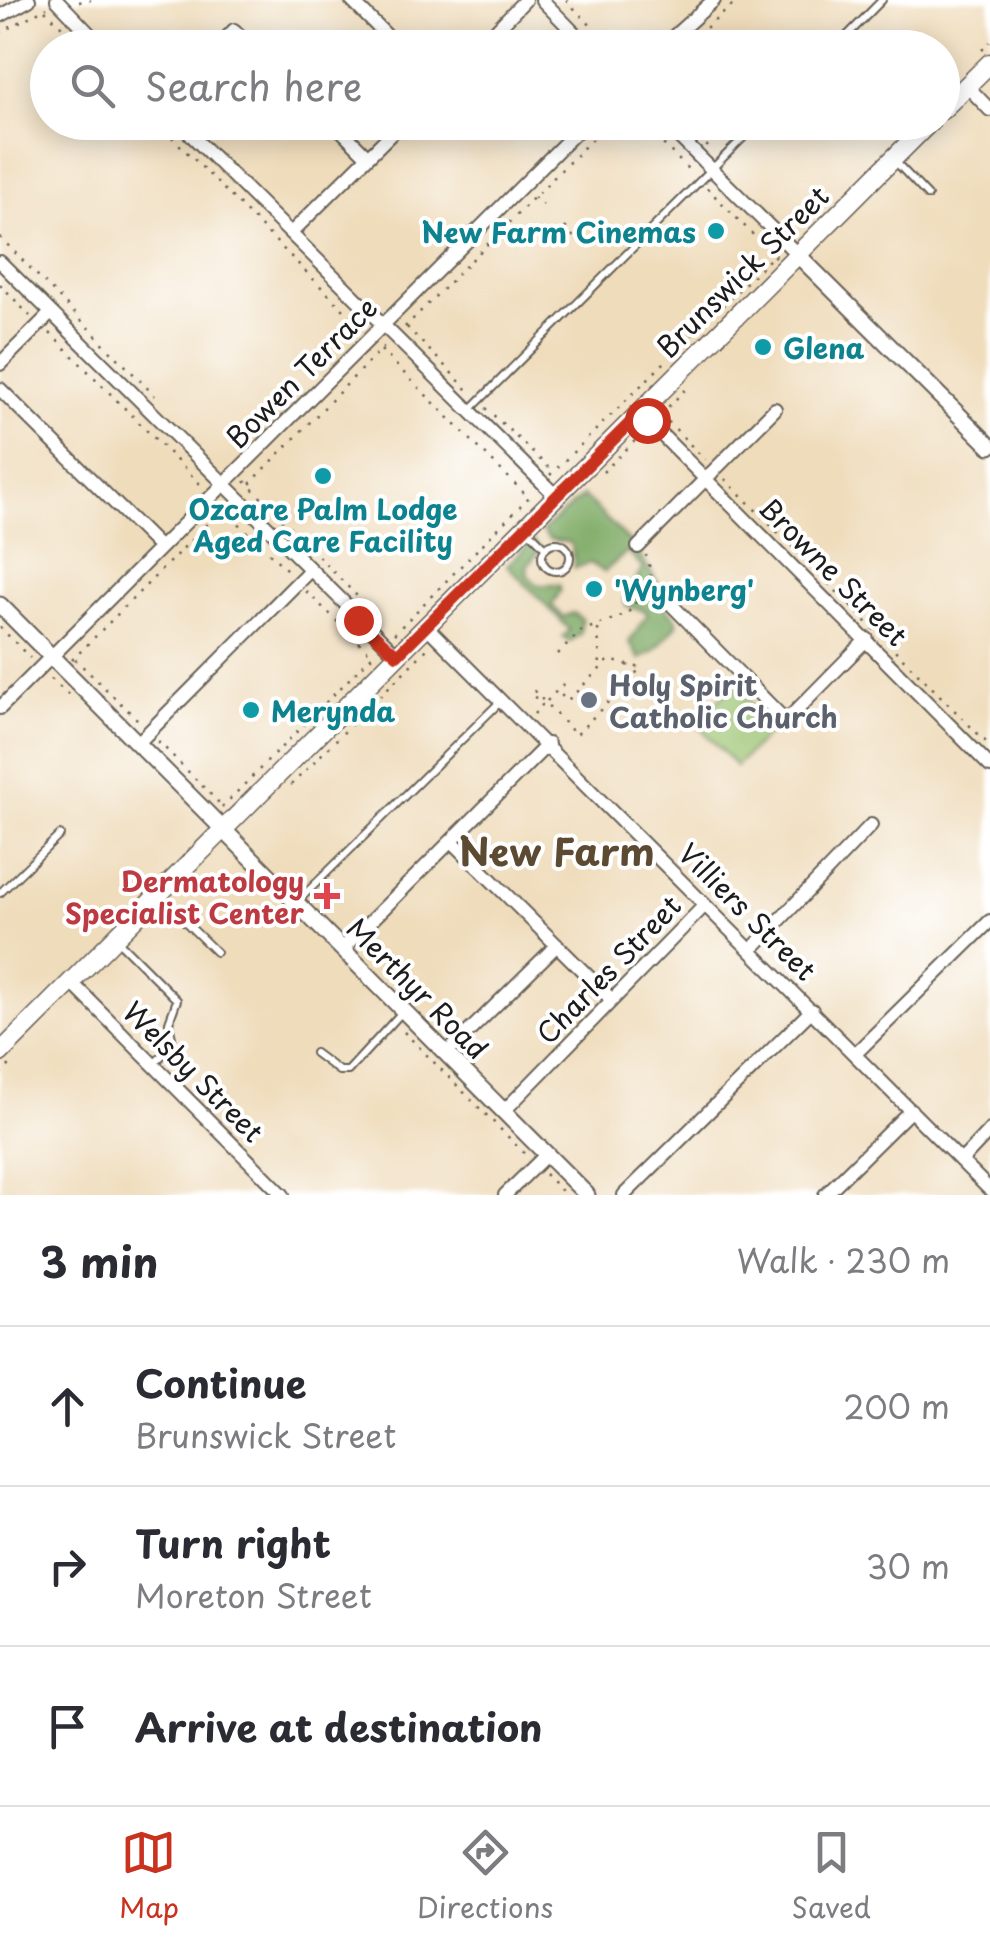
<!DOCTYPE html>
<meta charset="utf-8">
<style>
body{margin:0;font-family:"Playpen Sans",sans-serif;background:#f7f7f7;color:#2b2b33}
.stop{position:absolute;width:30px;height:30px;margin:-22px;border:8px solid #c8321e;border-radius:50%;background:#fff}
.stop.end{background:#c8321e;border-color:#fff;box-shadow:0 2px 10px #0008}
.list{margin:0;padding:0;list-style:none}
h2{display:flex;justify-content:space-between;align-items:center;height:130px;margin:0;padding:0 40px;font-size:42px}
h2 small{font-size:32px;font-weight:400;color:#7c7c81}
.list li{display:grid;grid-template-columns:65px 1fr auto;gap:30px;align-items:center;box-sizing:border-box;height:160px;padding:0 40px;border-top:2px solid #e1e1e2}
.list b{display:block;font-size:38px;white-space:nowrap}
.list p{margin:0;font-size:32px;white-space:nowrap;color:#7c7c81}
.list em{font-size:32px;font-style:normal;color:#7c7c81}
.icon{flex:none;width:55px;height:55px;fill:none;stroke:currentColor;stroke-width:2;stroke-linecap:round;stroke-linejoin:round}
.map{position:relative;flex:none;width:990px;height:1195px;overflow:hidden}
.search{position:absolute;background:#fff;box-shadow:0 5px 25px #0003;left:30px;right:30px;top:30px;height:110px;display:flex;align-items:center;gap:25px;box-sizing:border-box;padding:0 35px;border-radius:55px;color:#7c7c81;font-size:38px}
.sheet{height:610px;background:#fff}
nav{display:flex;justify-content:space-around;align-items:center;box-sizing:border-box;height:140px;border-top:2px solid #e1e1e2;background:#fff;font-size:28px;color:#7c7c81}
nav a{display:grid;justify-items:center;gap:5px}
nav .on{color:#c8321e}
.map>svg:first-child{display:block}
.green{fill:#9bc36f;stroke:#5c7046;stroke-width:2.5}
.forest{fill:#7ca962;stroke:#4c623f;stroke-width:2.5}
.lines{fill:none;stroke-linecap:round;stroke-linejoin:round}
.service-casing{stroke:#665f54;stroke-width:10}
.minor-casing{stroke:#665f54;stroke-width:16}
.tertiary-casing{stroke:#665f54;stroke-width:19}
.secondary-casing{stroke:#665f54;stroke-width:21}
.path{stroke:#665f54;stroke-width:2.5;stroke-dasharray:2.5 8;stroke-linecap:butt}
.service{stroke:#fff;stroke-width:6}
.minor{stroke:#fff;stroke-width:12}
.tertiary{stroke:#fff;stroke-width:15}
.secondary{stroke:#fff;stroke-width:18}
.route{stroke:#c8321e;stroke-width:12}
.culture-dot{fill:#0f9aa8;stroke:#fff;stroke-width:4}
.worship-dot{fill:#6b7280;stroke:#fff;stroke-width:4}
.health-dot{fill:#e0444e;stroke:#fff;stroke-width:4}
.labels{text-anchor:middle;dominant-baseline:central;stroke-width:8;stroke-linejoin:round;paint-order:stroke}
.culture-label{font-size:28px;font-weight:bold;fill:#0d838f;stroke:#fff;text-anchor:start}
.street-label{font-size:28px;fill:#1c1c1c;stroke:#fff}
.worship-label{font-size:28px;font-weight:bold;fill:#5b616d;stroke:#fff;text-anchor:start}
.health-label{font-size:28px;font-weight:bold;fill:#be3a42;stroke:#fff;text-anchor:end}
.district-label{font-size:38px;font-weight:bold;fill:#5c4b32;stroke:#fff}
</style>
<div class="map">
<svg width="990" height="1195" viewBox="0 0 990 1195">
<rect width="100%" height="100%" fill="#fff"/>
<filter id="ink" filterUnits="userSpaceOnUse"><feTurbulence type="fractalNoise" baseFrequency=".01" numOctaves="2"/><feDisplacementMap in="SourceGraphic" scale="20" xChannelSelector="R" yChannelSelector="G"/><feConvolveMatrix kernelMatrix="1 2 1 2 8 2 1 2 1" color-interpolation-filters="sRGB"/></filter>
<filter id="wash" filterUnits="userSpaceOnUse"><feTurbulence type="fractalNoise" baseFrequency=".0048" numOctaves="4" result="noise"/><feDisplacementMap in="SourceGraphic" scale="40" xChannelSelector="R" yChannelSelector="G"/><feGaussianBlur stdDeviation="2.25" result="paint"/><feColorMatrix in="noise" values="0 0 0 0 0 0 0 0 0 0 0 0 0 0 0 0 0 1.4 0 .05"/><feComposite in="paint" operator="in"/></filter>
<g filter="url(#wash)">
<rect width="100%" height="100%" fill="#efdcbb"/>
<path class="green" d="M733,685L775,727L736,766L695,722Z"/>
<path class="forest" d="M583,496L634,546L659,585L652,594L677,619V625L654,651L640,659L629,642L647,616L646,611L626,606L625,598L643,568L627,552L604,572L590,563L575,568L571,543L549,539L542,531Z
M533,540L540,549L527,567L528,576L538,585H559L561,590L552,605L563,617L573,613L582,619L580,634L569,642L563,637L570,630L507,565Z"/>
</g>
<g filter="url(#ink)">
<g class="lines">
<defs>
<path id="service" d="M835,48L882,0
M894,160L928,196
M469,411L759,122
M526,528L546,548
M542 557a14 14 0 1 1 28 0a14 14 0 1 1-28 0Z
M0,893L60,835
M159,896L216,952
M297,902L502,700
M116,939L177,1000L169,1022L173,1044L153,1065
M315,1053L339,1071H348L403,1011"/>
<path id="minor" d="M57,0L103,48
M351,0L399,48
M542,0L589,48
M0,16L29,0
M217,48L234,30L253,48
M479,48L525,0
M661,48L714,0
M967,86L990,110
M178,122L556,496
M333,122L367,156
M664,122L798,255
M291,233L403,122
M0,262L397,655
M0,364L51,313
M0,389L160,548
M640,413L990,766
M638,547L775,409
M659,592L782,717L791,716L867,639
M426,626L990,1190
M0,708L586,122
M138,743L309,571
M453,842L612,1000
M343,949L548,744
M751,950L871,825
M71,982L283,1195
M447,1053L557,945
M855,1054L990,921
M504,1111L705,905
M962,1160L990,1130
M505,1195L547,1154
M624,1195L812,1010
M825,1195L911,1110"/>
<path id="tertiary" d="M798,255L990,446
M0,605L587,1195"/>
<path id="secondary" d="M942,110L990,63
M0,1053L930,122"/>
</defs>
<use href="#service" class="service-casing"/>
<use href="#minor" class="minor-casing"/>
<use href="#tertiary" class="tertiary-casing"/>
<use href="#secondary" class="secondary-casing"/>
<path class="path" d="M566,0L613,48
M79,2L91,0
M45,10L83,48
M0,33L47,7
M682,48L739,0
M982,50L990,42
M157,122L358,324
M641,122L691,172
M685,122L708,147
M707,188L775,257
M534,197L543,205
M788,226L808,222
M565,227L576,240
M0,237L155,396
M0,284L30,316
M405,327L609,122
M407,327L471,393
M50,333L200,484
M381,350L529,498
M486,408L553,472
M661,414L705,460
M661,414L687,388
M603,472L644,432
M550,475L776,253
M725,479L990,746
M245,481L358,597
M250,484L384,346
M224,509L290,573
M565,568L570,575
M306,591L372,655
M0,627L30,658
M598,629L600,666
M394,634L533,493
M558,654L581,631L627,614L649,585L651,572L646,555
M75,659L141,723
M72,660L225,506
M628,664L630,679
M51,679L73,699
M547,701L567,680
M534,714L542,705L531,693L534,691L576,735L641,668L609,660L567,701L557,691
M158,741L222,806
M291,785L430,646
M222,807L375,653
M404,1032L529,1158
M0,1074L10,1065
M545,1174L566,1195"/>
<use href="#service" class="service"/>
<use href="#minor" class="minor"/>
<use href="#tertiary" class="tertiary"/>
<use href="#secondary" class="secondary"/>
</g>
</g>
<g class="lines" filter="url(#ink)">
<path class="route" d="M358,620L397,655L640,413L647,420"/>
</g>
<g class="culture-dot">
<circle cx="716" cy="231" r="10"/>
<circle cx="763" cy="347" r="10"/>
<circle cx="323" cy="476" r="10"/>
<circle cx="594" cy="589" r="10"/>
<circle cx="251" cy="710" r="10"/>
</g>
<circle class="worship-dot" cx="589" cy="700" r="10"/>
<path class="health-dot" d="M322 881h10v10h10v10h-10v10h-10v-10h-10v-10h10z"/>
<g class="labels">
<g class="culture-label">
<text x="696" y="231" text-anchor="end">New Farm Cinemas</text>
<text x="783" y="347">Glena</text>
<text x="323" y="508" text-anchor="middle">Ozcare Palm Lodge<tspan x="323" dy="32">Aged Care Facility</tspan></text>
<text x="614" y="589">'Wynberg'</text>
<text x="271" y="710">Merynda</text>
</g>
<g class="street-label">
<text transform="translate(742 271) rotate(-45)">Brunswick Street</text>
<text transform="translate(301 372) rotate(-45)">Bowen Terrace</text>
<text transform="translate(834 571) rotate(45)">Browne Street</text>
<text transform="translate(748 911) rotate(45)">Villiers Street</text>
<text transform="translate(608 969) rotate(-46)">Charles Street</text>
<text transform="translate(418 988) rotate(45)">Merthyr Road</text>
<text transform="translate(194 1071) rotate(45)">Welsby Street</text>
</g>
<g class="worship-label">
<text x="609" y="684">Holy Spirit<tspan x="609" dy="32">Catholic Church</tspan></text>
</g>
<g class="health-label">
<text x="304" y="880">Dermatology<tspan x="304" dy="32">Specialist Center</tspan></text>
</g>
<g class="district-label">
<text x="557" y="850">New Farm</text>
</g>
</g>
</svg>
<div class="stop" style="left:647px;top:420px"></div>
<div class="stop end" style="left:358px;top:620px"></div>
<div class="search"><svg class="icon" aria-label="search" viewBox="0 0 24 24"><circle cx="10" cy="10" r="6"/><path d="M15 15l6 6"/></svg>Search here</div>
</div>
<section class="sheet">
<h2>3 min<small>Walk · 230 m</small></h2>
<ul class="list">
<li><svg class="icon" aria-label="ahead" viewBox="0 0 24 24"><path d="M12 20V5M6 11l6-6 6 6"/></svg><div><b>Continue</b><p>Brunswick Street</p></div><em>200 m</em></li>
<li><svg class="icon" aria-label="right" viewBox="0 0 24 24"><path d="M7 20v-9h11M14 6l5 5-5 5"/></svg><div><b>Turn right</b><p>Moreton Street</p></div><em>30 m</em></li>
<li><svg class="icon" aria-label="arrive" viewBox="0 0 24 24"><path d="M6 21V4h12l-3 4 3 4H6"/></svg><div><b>Arrive at destination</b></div></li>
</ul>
</section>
<nav>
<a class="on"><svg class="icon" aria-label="map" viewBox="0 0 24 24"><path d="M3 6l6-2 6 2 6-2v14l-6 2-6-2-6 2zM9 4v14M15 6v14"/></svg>Map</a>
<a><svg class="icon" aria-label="directions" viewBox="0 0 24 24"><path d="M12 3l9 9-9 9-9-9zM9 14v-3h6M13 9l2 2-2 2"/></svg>Directions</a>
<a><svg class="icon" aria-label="saved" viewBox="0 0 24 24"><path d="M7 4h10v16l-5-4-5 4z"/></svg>Saved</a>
</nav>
